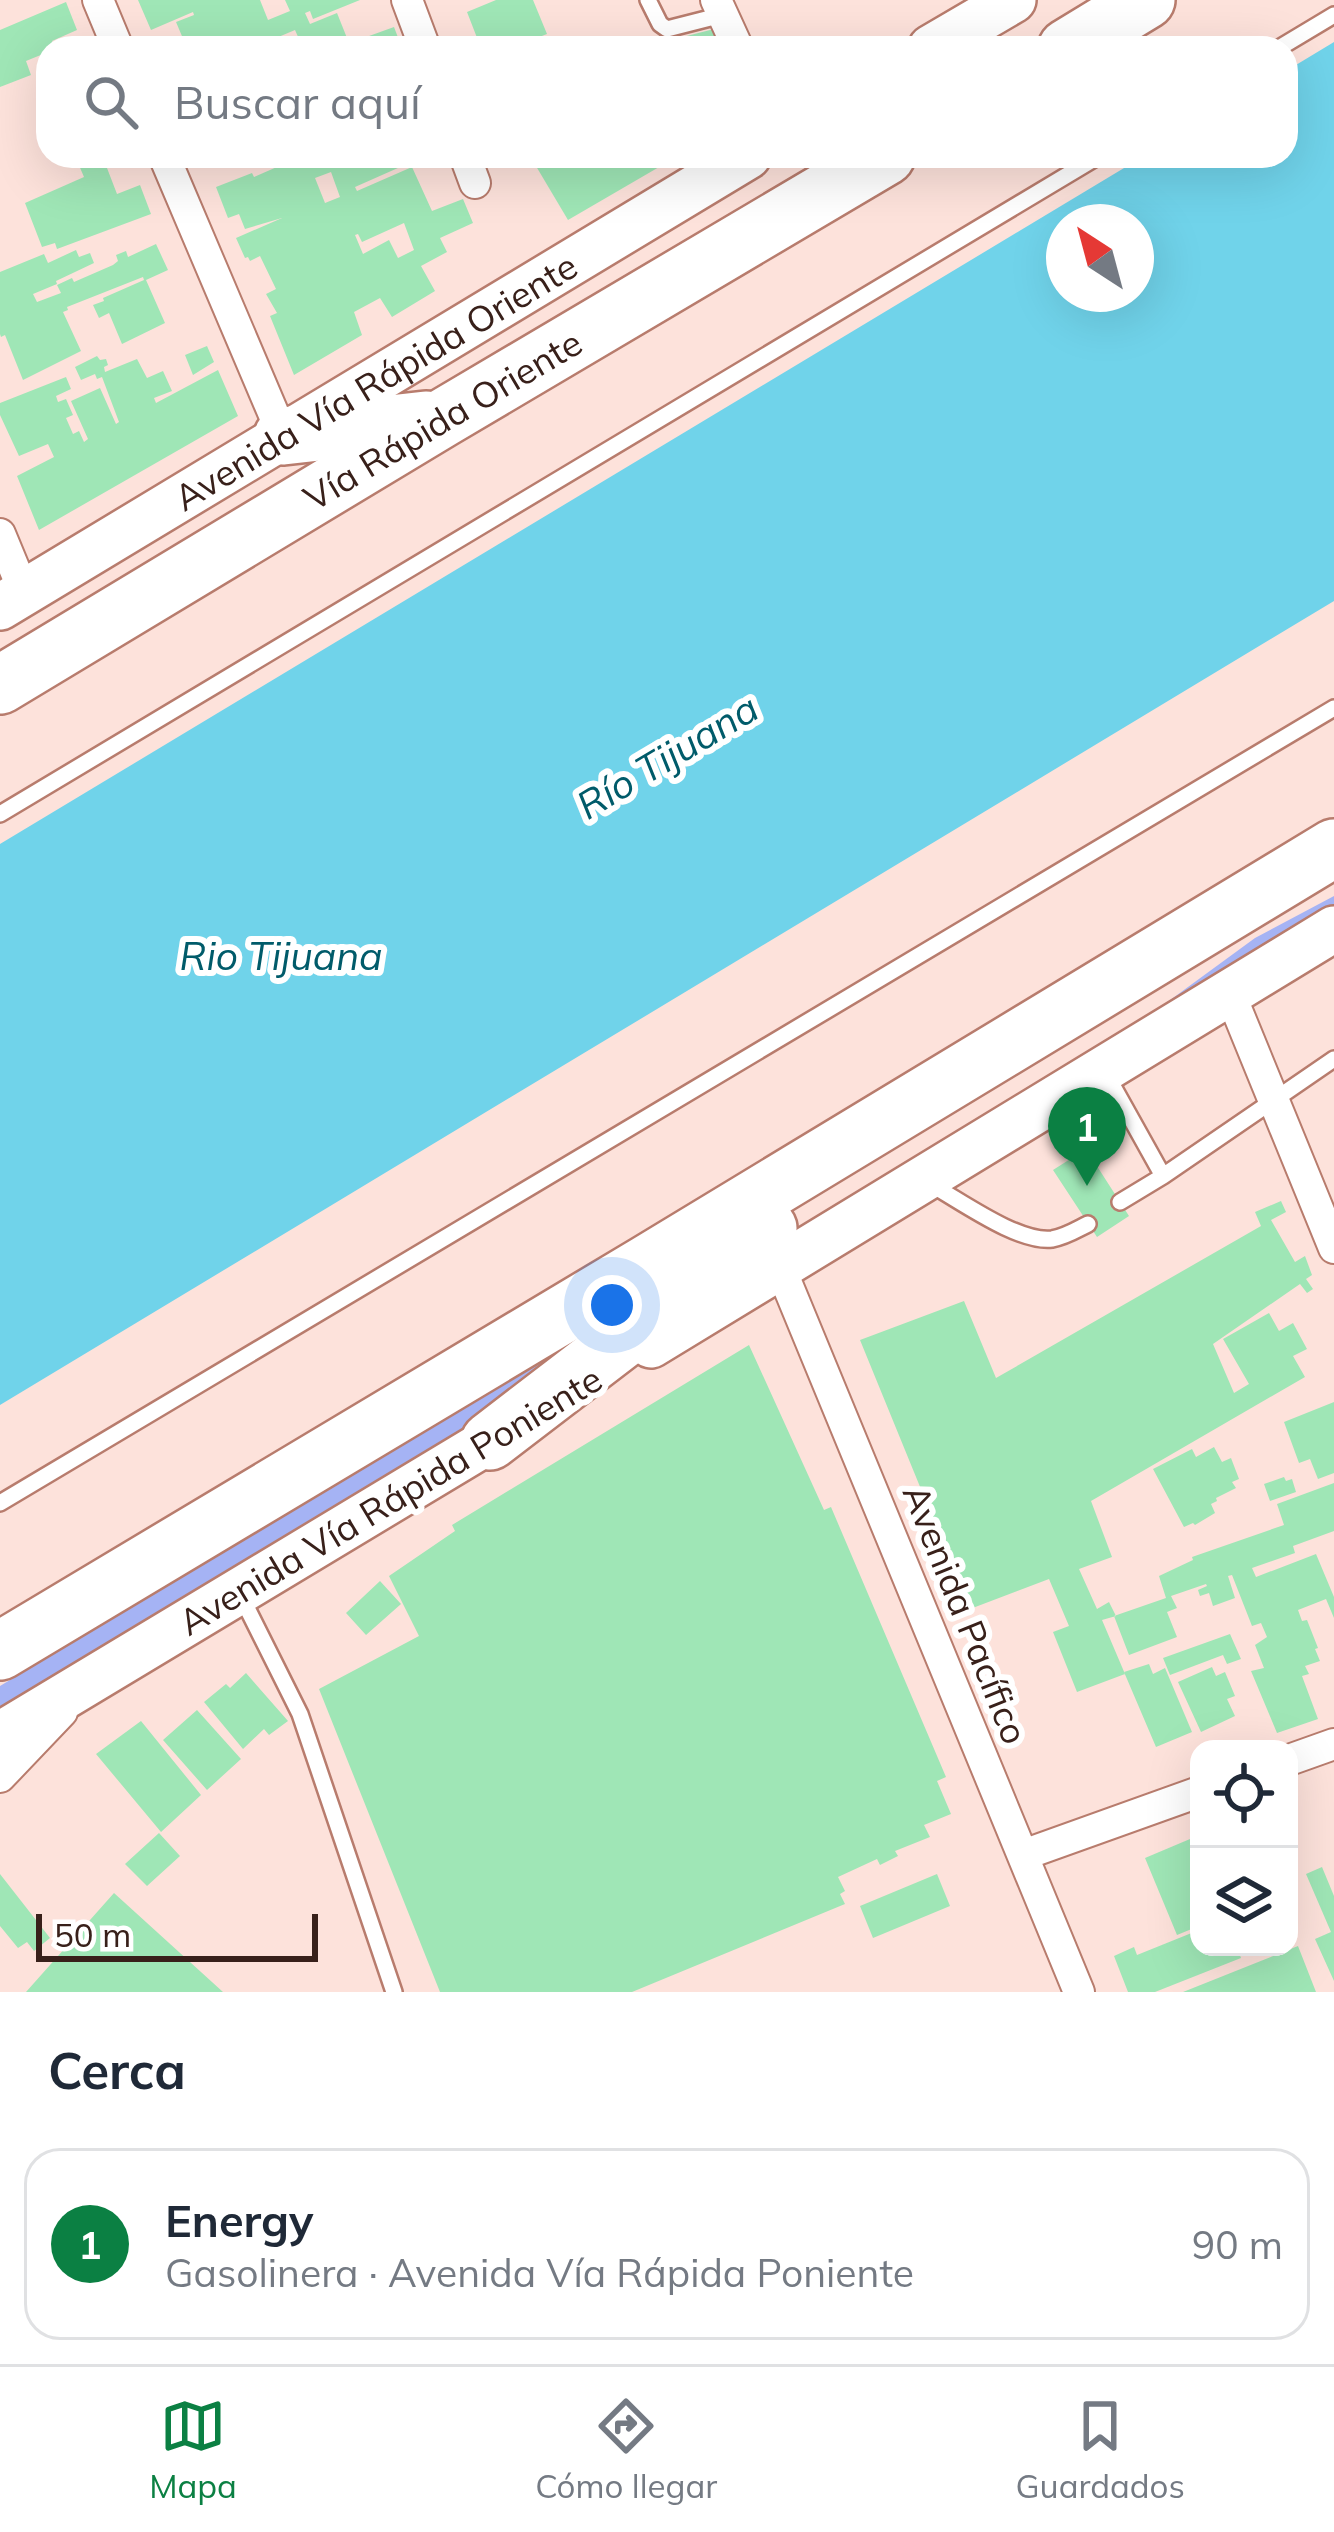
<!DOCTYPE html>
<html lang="es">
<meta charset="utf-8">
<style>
body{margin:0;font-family:Mulish,sans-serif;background:#f2f2f3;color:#1f2937}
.controls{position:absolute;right:36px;bottom:36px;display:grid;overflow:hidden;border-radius:24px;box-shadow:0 12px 48px #0002}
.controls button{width:108px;height:108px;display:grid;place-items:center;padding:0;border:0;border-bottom:3px solid #e0e1e3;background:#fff;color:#1f2937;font:60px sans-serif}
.compass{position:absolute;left:1046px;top:204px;width:108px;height:108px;border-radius:50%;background:#fff;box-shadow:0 12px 48px #0002;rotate:324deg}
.scale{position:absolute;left:36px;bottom:30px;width:282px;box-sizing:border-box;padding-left:12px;border:6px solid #38201a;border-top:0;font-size:33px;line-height:42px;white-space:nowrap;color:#38201a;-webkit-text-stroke:9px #fff;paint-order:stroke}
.you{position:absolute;left:612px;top:1305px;width:42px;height:42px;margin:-30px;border:9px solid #fff;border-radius:50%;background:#1a73e8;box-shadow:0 0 0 18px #1a73e833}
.badge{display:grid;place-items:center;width:78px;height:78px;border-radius:50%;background:#0b8043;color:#fff;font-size:39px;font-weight:700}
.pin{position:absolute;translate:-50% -99px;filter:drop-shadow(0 3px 6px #0008)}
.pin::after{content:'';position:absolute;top:63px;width:42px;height:36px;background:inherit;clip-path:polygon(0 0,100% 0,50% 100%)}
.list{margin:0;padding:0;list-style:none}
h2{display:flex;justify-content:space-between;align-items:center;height:156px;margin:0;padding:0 48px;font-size:51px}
h2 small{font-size:39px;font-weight:400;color:#747a83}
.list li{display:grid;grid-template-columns:78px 1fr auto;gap:36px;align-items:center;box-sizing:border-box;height:192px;margin:0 24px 24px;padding:0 24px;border:3px solid #e0e1e3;border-radius:36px}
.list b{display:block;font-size:45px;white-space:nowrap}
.list p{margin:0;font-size:39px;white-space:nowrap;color:#747a83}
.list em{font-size:39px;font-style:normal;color:#747a83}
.icon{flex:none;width:66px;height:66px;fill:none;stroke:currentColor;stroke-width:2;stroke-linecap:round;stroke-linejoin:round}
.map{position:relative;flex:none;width:1334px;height:1992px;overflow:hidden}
.search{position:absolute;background:#fff;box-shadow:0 12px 48px #0002;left:36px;right:36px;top:36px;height:132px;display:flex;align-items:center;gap:30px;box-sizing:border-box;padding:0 42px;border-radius:36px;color:#747a83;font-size:45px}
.sheet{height:372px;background:#fff}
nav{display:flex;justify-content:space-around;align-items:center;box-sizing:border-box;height:168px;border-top:3px solid #e0e1e3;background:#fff;font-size:33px;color:#747a83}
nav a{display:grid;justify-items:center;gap:6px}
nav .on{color:#0b8043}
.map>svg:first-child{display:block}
.green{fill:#a5b3f4}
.water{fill:#70d3ea;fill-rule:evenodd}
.building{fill:#9fe6b6;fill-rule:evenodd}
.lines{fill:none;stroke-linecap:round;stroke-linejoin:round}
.lane-casing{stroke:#b87c6d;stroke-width:20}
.street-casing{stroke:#b87c6d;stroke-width:34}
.secondary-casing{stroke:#b87c6d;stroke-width:50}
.highway-casing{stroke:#b87c6d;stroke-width:62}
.lane{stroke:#fff;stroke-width:15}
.street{stroke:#fff;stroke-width:30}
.secondary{stroke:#fff;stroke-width:45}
.highway{stroke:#fff;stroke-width:57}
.labels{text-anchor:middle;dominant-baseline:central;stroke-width:12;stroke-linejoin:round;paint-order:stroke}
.street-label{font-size:36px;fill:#38201a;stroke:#fff}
.water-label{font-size:39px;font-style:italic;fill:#005b6a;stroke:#fff}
</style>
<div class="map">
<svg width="1334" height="1992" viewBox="0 0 1334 1992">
<rect width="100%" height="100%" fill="#fde2db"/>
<path class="green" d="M1334,896V913L1095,1055L1255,938Z
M557,1354L509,1388L448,1446L0,1711V1686L545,1358Z"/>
<path class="water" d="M1334,42V601L0,1405V844L1144,156H1286V71ZM1064,222H1136V294H1064Z"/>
<path class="building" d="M138,0H260L268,20L290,11L285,0H360L313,19L310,11L305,13L310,24L337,13L351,48H303L295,30L276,38L280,48H187L176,22L194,15L193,12L151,30Z
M496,0H533L547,34L511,48H481L467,12Z
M66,2L77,30L52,41L55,48H48V52L26,61L31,75L0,87V30Z
M394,27L402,48H361L358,40Z
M714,29L719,48H678L675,39Z
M97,156H119L121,161L107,168L117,194L140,185L151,214L57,249L55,243L42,247L25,203L84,177L78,163Z
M302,156H425L355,187L357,191L412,167L432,211L463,199L473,223L440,238L447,252L421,266L435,291L392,317L380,298L354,312L362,335L294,375L270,316L277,313L266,294L276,289L260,256L250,261L248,257L245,258L236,238L282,218L245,229L239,214L228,218L216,187L252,173L254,177ZM331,172L340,197L325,203L315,178ZM404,223L414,250L398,258L389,240L363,254L355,235L358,234L362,242Z
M530,156H678L568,220Z
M156,244L168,270L146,280L165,323L122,344L109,313L99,318L93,305L104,301L103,298L144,280L143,277L67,307L68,310L63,312L81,351L23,380L5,335L1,337L0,334V272L44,254L48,263L76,250L79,257L90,253L94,263L56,281L57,284L33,294L37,302L61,293L57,285L72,278L74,282L113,265L118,261L116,255L126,251L128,257Z
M207,346L214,362L193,375L185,355Z
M97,356L100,360L106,359L108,365L104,367L105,372L137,359L147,378L163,371L172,391L154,398L156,403L218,370L238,416L39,530L17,476L54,457L48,444L19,456L0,415V403L66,377L71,389L56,396L58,402L66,399L73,415L66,418L73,434L79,431L84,442L88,439L71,401L100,388L116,424L119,422L102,377L97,379L95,374L81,380L75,367Z
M1086,1149L1129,1216L1097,1237L1053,1170Z
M1281,1201L1286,1212L1271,1220L1295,1262L1305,1256L1312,1275L1306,1279L1313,1289L1307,1293L1300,1284L1213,1344L1234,1393L1249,1384L1223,1339L1269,1313L1279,1331L1293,1323L1307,1349L1293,1356L1305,1377L1091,1501L1112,1557L1079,1569L1097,1609L1109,1602L1116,1616L1102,1620L1125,1674L1077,1692L1053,1632L1069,1626L1049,1579L970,1609L860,1340L964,1301L996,1378L1261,1226L1255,1212Z
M749,1345L824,1510L831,1507L946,1777L937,1781L951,1814L924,1825L930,1837L895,1851L898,1856L880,1865L877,1859L838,1877L845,1891L840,1894L845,1904L632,1992H440L319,1689L419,1636L389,1576L455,1531L452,1525Z
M1334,1402V1473L1318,1479L1310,1459L1299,1463L1284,1422Z
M1214,1447L1222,1462L1231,1458L1239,1479L1232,1482L1236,1488L1216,1498L1217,1501L1211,1504L1215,1513L1195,1525L1193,1523L1184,1527L1153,1469L1192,1449L1196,1457Z
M1284,1477L1286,1481L1292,1479L1296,1492L1270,1501L1264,1484Z
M1334,1483V1531L1293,1546L1295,1553L1252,1568L1256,1577L1316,1554L1334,1597V1618L1326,1599L1298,1610L1302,1621L1307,1620L1318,1648L1315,1649L1320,1661L1305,1666L1309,1674L1302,1676L1318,1719L1277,1733L1251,1671L1264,1668L1255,1645L1267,1637L1261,1623L1252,1626L1232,1575L1228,1576L1235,1598L1213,1606L1209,1593L1200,1596L1198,1590L1207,1586L1206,1584L1171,1596L1177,1608L1167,1612L1177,1637L1129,1655L1114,1616L1166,1598L1159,1576L1193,1560L1192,1557L1284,1525L1277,1504Z
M380,1581L401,1604L366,1635L346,1613Z
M1230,1634L1241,1659L1227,1664L1223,1655L1170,1675L1163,1658Z
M1149,1664L1153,1674L1165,1668L1192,1732L1156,1747L1124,1672Z
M1212,1667L1216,1676L1225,1672L1235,1696L1227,1699L1235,1716L1201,1732L1178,1682Z
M246,1673L288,1721L269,1735L264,1729L243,1749L204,1702L226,1684L230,1688Z
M197,1710L241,1759L207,1790L163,1740Z
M141,1721L201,1795L161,1832L96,1754Z
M159,1833L180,1856L147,1886L125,1864Z
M1190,1839L1199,1862V1926L1177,1935L1145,1858Z
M1322,1867L1334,1896V1981L1315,1939L1331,1932L1306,1874Z
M0,1874L50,1938L34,1951L27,1942L18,1948L0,1926Z
M937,1874L950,1906L873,1938L860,1906Z
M114,1893L223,1992H26Z
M1199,1930V1947H1237L1241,1958L1155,1992H1128L1114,1956L1134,1947L1137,1955Z
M1298,1946L1316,1992H1183Z"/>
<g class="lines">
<defs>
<path id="lane" d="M648,0L660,24L667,29L722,15
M1279,48L1334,15
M0,814L1099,156
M1105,1072L1163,1176L1334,1059
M930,1184C961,1201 1018,1243 1052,1239C1065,1237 1076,1230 1088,1224
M1120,1202L1163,1176
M0,1503L1334,708
M240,1594L300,1714L394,1992"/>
<path id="street" d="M98,0L118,48
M407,0L425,48
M716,0L738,48
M164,156L283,436
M465,156L475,183
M0,534L24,592
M1229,991L1334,1248
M780,1267L1079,1992
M1289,1760L1334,1744
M0,1777L62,1712
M1023,1855L1199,1792"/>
<g id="secondary">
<path d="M931,48L1013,0"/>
<path id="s1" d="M0,607L748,156"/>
<path d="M651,1345L1334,929"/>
<path d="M0,1735L517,1424"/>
</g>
<g id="highway">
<path d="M1067,48L1146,0"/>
<path d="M283,436L426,420"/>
<path id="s2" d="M0,685L443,418L886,156"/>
<path d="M490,1441L768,1228"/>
<path d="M0,1651L647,1264L1334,848"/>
</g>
</defs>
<use href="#lane" class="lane-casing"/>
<use href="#street" class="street-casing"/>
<use href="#secondary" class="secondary-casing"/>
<use href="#highway" class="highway-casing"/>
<use href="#lane" class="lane"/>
<use href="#street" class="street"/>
<use href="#secondary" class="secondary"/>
<use href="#highway" class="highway"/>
</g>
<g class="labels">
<g class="street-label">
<text stroke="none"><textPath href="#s1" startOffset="438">Avenida Vía Rápida Oriente</textPath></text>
<text stroke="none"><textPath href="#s2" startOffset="516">Vía Rápida Oriente</textPath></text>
<text transform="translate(390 1500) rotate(-31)">Avenida Vía Rápida Poniente</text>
<text transform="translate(966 1614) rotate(68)">Avenida Pacífico</text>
</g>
<g class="water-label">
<text transform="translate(667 756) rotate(-31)">Río Tijuana</text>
<text x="281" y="955">Rio Tijuana</text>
</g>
</g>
</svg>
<div class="controls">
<button><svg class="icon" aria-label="locate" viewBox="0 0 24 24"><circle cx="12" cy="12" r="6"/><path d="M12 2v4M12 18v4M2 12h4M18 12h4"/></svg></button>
<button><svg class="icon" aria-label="layers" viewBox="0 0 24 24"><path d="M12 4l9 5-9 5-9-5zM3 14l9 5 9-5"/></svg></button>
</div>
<svg class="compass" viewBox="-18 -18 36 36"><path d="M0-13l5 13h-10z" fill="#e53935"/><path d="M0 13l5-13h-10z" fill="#747a83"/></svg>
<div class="scale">50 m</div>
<div class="you"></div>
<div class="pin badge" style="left:1087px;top:1186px">1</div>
<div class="search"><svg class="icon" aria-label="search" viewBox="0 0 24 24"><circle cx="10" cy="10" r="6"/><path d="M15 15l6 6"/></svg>Buscar aquí</div>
</div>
<section class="sheet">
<h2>Cerca<small></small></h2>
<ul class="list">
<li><span class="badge">1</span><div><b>Energy</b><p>Gasolinera · Avenida Vía Rápida Poniente</p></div><em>90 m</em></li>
</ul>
</section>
<nav>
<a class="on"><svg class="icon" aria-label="map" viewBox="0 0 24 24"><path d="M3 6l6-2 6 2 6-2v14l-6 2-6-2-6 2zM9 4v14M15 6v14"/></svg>Mapa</a>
<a><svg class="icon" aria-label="directions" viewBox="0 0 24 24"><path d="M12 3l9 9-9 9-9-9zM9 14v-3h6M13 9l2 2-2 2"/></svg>Cómo llegar</a>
<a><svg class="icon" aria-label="saved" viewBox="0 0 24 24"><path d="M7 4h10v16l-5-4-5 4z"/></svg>Guardados</a>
</nav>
